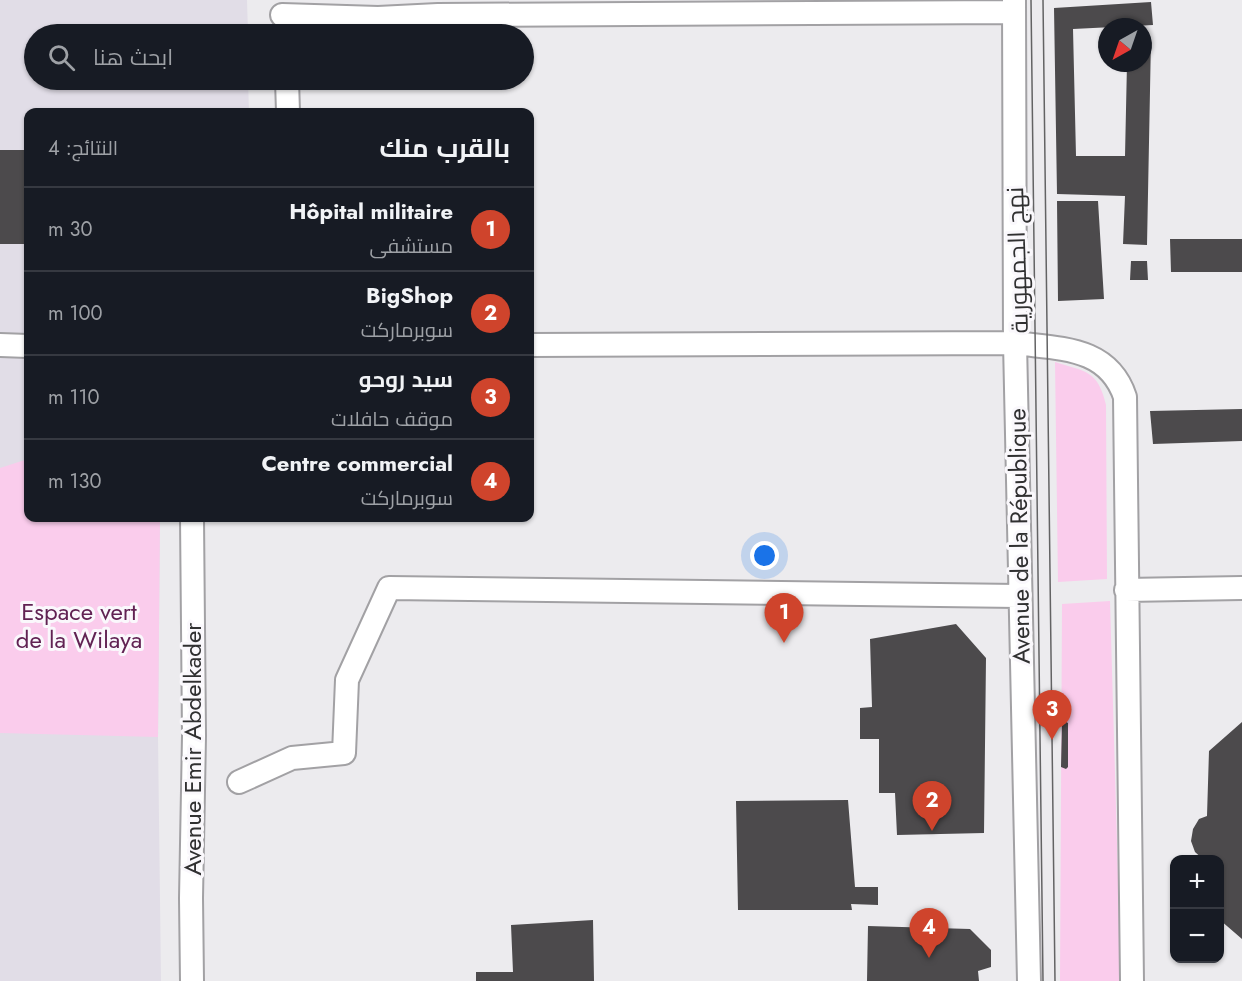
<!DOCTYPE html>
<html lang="ar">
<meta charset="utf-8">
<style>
body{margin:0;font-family:Jost,Cairo,sans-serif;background:#20242c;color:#f1f3f6;direction:rtl}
.controls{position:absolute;right:18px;bottom:18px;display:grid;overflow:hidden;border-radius:12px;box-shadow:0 2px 4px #0004}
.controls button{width:54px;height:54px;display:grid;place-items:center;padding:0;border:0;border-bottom:2px solid #363941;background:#171b24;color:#f1f3f6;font:30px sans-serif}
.compass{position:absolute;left:1098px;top:18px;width:54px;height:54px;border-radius:50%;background:#171b24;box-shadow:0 2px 4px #0004;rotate:220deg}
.you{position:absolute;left:765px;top:556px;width:21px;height:21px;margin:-15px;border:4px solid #fff;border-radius:50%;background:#1a73e8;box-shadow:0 0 0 9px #1a73e833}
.badge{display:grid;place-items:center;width:39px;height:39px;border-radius:50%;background:#cf442c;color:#fff;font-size:20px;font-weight:700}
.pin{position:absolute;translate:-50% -50px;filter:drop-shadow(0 2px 3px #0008)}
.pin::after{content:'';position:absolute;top:32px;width:21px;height:18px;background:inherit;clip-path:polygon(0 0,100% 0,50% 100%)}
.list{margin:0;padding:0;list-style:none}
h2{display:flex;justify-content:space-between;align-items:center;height:78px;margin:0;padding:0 24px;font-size:26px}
h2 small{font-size:20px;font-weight:400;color:#9ea1a6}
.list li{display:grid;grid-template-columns:39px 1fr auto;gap:18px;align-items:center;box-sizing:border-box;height:84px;padding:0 24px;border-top:2px solid #363941}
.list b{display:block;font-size:22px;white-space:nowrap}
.list p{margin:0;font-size:20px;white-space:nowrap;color:#9ea1a6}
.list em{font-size:20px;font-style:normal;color:#9ea1a6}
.icon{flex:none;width:33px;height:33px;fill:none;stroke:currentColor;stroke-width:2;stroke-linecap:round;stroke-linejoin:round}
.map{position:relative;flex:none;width:1242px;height:981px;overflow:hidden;direction:ltr}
.search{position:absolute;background:#171b24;box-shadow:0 2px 4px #0004;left:24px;top:24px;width:510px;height:66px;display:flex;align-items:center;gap:15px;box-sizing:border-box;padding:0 21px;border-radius:33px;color:#9ea1a6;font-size:22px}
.panel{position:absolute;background:#171b24;box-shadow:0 2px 4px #0004;left:24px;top:108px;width:510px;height:414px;border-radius:12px;direction:rtl}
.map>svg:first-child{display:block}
.built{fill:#e1dde7}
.green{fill:#faccec}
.building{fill:#4c4a4c}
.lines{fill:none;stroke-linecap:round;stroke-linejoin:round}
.minor-casing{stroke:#a2a1a4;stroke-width:26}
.minor{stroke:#fff;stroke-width:22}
.tram{stroke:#636364;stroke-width:1.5}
.labels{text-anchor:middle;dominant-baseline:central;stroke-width:6;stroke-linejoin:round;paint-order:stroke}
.street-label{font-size:24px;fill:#303031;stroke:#faf8fc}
.park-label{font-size:24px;fill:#612253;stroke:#faf8fc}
</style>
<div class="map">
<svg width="1242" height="981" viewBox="0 0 1242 981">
<rect width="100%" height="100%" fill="#ecebee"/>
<path class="built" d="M0,0H247L248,34H34V80H248L249,112H28V518H160L158,737L161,981H0Z"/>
<path class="green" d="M1055,362C1086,372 1098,370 1106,405L1107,579L1058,582Z
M28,459V518H160L158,737L0,733V468Z
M1110,601L1121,981H1060L1062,604Z"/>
<path class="building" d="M1151,2L1153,25L1073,29L1076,156H1125L1127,63H1143V39H1151L1147,245L1123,244L1125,196L1057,194L1054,8Z
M0,150H28V244H0Z
M1057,201H1098L1104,299L1058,301Z
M1170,239H1242V272H1171Z
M1131,261H1147L1148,280H1130Z
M1242,409V441L1153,444L1150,411Z
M956,624L986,658L984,833L897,835L895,793H879V739H860V708L872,707L870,639Z
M1064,721L1068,723V767L1066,769L1061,767L1062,723Z
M1242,722V939L1220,920V860H1204L1195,852L1191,841L1193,829L1199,819L1207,816L1209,751Z
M848,800L855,887H878V905L851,904L852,910H738L736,801Z
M593,920L594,981H476V972H513L511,925Z
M868,926L970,929L991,950V967L978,971L979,981H867Z"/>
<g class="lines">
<defs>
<path id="minor" d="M1014,0L1015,343L1029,981
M282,15L378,18L438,15L1014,12
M287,80L288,112
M0,345L28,346
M530,345L1015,343C1059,349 1108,346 1125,397L1132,981
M192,518L194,736L191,898L192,981
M1126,590L1242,588
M239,782L292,758L344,753L347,680L389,588L1020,596"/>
</defs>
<use href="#minor" class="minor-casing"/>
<use href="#minor" class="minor"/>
<path class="tram" d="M1031,0L1043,981
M1043,0L1055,981"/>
</g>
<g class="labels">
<g class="street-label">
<text transform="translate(1017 260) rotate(-92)">نهج الجمهورية</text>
<text transform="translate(1019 536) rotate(-91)">Avenue de la République</text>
<text transform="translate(192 749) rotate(-90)">Avenue Emir Abdelkader</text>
</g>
<g class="park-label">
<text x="79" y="611">Espace vert<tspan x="79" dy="28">de la Wilaya</tspan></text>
</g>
</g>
</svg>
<div class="controls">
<button>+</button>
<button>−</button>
</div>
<svg class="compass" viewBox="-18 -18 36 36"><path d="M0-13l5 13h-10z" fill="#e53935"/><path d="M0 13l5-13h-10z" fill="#9ea1a6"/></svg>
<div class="you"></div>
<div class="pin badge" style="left:784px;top:643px">1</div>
<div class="pin badge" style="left:932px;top:831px">2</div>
<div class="pin badge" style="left:1052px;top:740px">3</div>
<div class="pin badge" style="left:929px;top:958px">4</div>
<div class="search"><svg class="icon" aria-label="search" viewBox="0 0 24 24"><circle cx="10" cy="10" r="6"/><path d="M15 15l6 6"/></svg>ابحث هنا</div>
<section class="panel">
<h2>بالقرب منك<small>النتائج: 4</small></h2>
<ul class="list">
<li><span class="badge">1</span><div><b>Hôpital militaire</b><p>مستشفى</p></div><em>30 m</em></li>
<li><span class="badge">2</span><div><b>BigShop</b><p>سوبرماركت</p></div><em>100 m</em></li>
<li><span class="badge">3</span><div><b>سيد روحو</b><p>موقف حافلات</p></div><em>110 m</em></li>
<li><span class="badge">4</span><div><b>Centre commercial</b><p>سوبرماركت</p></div><em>130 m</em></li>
</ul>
</section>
</div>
